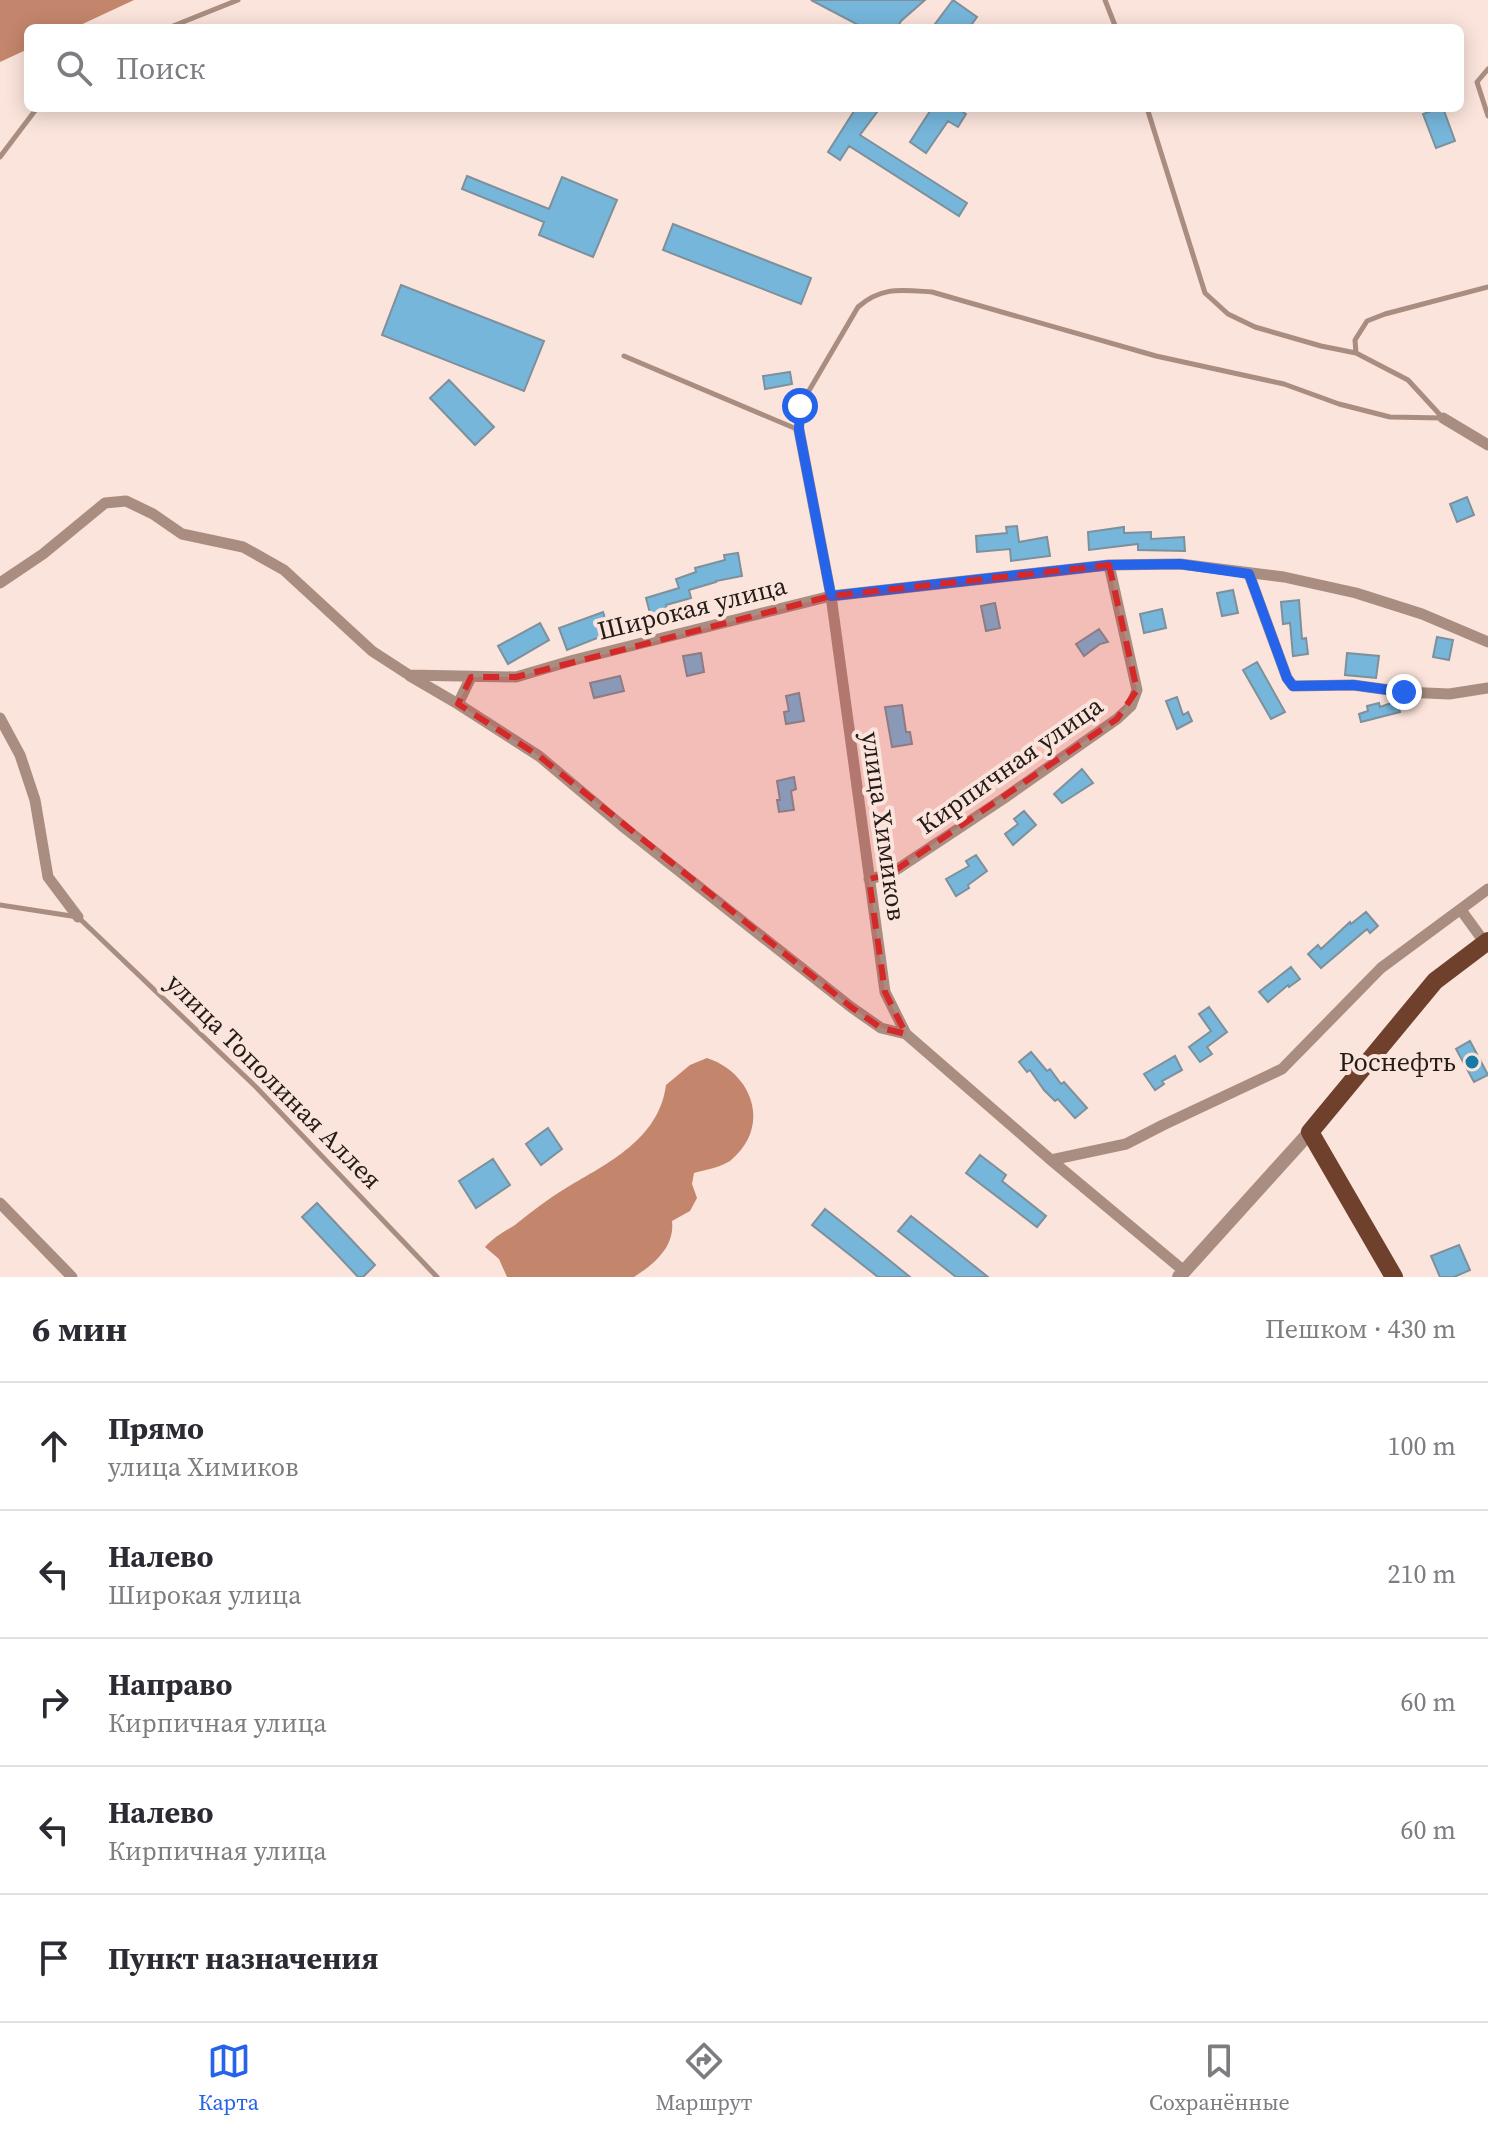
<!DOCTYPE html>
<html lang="ru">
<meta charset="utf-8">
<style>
body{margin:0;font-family:"Source Serif 4",serif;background:#f7f7f7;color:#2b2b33}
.stop{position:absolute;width:24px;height:24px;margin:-18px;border:6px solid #2563eb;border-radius:50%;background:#fff}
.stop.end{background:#2563eb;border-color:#fff;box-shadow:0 2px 8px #0008}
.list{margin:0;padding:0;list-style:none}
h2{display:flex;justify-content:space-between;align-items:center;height:104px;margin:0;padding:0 32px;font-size:34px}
h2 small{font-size:26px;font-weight:400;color:#7c7c81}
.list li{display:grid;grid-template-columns:52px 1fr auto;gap:24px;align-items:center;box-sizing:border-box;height:128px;padding:0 32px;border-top:2px solid #e1e1e2}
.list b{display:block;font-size:30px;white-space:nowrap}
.list p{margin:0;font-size:26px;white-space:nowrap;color:#7c7c81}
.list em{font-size:26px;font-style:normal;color:#7c7c81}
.icon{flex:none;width:44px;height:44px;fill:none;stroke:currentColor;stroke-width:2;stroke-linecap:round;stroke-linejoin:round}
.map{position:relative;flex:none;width:1488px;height:1277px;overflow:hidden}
.search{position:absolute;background:#fff;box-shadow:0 4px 20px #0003;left:24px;right:24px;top:24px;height:88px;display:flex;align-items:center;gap:20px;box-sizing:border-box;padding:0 28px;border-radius:12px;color:#7c7c81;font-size:30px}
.sheet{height:744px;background:#fff}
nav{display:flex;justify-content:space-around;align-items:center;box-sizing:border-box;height:112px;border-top:2px solid #e1e1e2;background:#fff;font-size:22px;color:#7c7c81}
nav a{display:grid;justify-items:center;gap:4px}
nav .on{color:#2563eb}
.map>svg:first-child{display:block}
.water{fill:#c3866c}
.building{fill:#76b6db;stroke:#7d909b;stroke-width:2}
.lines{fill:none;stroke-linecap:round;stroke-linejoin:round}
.service{stroke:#a98d81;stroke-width:5}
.minor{stroke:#a98d81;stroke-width:11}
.tertiary{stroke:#a98d81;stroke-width:14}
.primary{stroke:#6f412d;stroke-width:18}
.route{stroke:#2563eb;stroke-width:10}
.marked{fill:#d62828;fill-opacity:0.2;stroke:#d62828;stroke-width:6;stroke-dasharray:16 10;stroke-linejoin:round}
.poi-dot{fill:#1779a5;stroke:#fbe4db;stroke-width:3}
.labels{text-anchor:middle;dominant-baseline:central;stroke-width:8;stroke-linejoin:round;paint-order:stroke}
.street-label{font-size:26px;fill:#231b17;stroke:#fbe4db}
.poi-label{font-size:26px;fill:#231b17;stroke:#fbe4db;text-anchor:end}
</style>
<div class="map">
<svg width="1488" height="1277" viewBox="0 0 1488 1277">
<rect width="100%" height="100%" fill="#fbe4db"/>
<path class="water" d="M0,0H134L74,28H28V49L0,62Z
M707,1058C753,1073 772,1127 730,1161C721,1167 705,1170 694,1173L692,1184L697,1198L690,1211L672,1221C675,1247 654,1264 634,1277H507L499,1259L485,1247C494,1237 504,1232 515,1225C531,1212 548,1199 566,1188C608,1163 659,1139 666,1085L690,1065Z"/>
<path class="building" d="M811,0H925L901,21L897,28H864Z
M953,0L977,17L969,28H932Z
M856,108H880L860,135L967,203L959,216L849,146L840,160L828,152Z
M932,108H957L966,114L958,127L948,121L926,153L910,142Z
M1439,108H1443L1455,141L1436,148L1423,114Z
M467,176L549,209L562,177L617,200L593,257L539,235L544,222L462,189Z
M673,224L811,278L801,304L663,250Z
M401,285L544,341L524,391L382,335Z
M790,372L792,384L765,389L763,376Z
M449,380L494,427L475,445L430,398Z
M1467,497L1474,515L1457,522L1450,504Z
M1017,526L1019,542L1047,537L1050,556L1011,561L1010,549L977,552L976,536L1007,533L1006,527Z
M1124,527V533L1151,532V539L1184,537L1185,551L1138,550V544L1089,550L1088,532Z
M738,553L742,576L716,581V582L689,590L691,598L666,605L668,612L651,617L646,598L679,588L676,579L696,572L695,568L725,560L724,555Z
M1233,590L1238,613L1222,616L1217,593Z
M1299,600L1302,639L1306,638L1308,654L1293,656L1290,623L1283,624L1281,602Z
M995,603L1000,628L986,631L981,606Z
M1162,609L1166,628L1144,633L1140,614Z
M603,612L610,633L567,650L559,628Z
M540,623L549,640L508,664L498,646Z
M1099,629L1108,642L1100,644L1084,656L1076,644Z
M1437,637L1453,640L1449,660L1433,657Z
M701,653L704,672L687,676L683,656Z
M1347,653L1379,656L1376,678L1345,675Z
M1257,662L1285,712L1271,719L1243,670Z
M620,676L624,691L594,698L590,683Z
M799,693L804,721L786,724L784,712L789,711L786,696Z
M1177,697L1183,715L1188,712L1192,721L1177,729L1166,701Z
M1397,701L1400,712L1361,722L1359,714L1368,711L1367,706L1379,703L1380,707Z
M902,705L906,732H910L912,744L892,747L885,707Z
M1082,769L1093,783L1062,803L1054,794Z
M794,777L796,789L791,791L794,810L779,812L777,800H780L777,781Z
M1024,811L1036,825L1013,845L1005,834L1018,824L1014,819Z
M976,855L987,871L968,885L969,888L956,896L946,879L969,866L966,861Z
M1366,912L1378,926L1370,933L1367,929L1321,968L1308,954L1318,945L1321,949L1350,922L1351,924Z
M1291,967L1300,979L1289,987L1288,985L1268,1002L1259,992Z
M1209,1007L1227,1032L1207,1047L1212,1054L1200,1062L1189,1047L1211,1031L1199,1014Z
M1470,1041L1488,1075L1474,1082L1456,1049Z
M1031,1052L1047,1071L1050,1069L1061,1084L1064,1082L1087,1108L1075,1118L1058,1099L1055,1101L1044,1090L1030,1070L1027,1072L1019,1062Z
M1175,1056L1182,1070L1162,1081L1164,1084L1155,1090L1144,1074Z
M548,1128L562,1149L541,1165L526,1144Z
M980,1155L1006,1175L1002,1181L1046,1216L1037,1227L966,1173Z
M493,1159L510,1185L476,1208L459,1181Z
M317,1203L375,1265L363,1277H358L302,1217Z
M825,1209L883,1255L910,1277H878L812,1225Z
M911,1216L958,1253L988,1277H956L898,1231Z
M1459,1245L1470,1270L1454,1277H1440L1431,1256Z"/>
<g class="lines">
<path class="service" d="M1105,0L1116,28
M168,28L238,0
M1488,69L1477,82L1488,116
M1147,108L1205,293L1228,314L1255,327L1321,346L1356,353L1408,380L1442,417
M0,157L37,108
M1356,353L1355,340L1367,321L1385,314L1488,287
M624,356L799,430L800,406L858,307C882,286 902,290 932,292L1156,356L1284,384L1339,404L1390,417L1442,418
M0,905L78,917L256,1087L437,1277"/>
<path class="minor" d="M1443,418L1488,445
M799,430L831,596L885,992L906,1034L1051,1160L1184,1271
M1249,574L1287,678L1293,686L1353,685L1404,692L1449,694L1488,688
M0,583L43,554L105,503L126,501L153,514L182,534L243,547L284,570L372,651L409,675L516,677L574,660L831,596L1109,565L1180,564L1284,577L1356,593L1422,614L1488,642
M410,676L458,704
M471,677L458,704L539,756L626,829L851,1007L881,1028L906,1034
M0,718L20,755L35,800L48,877L78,917
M869,879L890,874L1003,799L1117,719L1131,706L1137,690L1109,565
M1461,910L1485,943
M1051,1160L1126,1144L1163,1125L1282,1069L1381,968L1488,889
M0,1203L72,1277"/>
<path class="tertiary" d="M1179,1277L1310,1132"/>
<path class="primary" d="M1394,1277L1310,1132L1435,981L1488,941"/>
</g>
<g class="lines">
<path class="route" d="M800,406L799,430L831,596L1109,565L1180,564L1249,574L1287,678L1293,686L1353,685L1404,692"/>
</g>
<path class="marked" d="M1109,565L1137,690L1117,719L890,874L869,879L885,992L906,1034L881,1028L851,1007L539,756L458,704L471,677H516L831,596Z"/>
<circle class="poi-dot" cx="1472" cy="1062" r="8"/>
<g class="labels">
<g class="street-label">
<text transform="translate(692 608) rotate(-14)">Широкая улица</text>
<text transform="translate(1010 765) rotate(-35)">Кирпичная улица</text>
<text transform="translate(884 826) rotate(82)">улица Химиков</text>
<text transform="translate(274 1081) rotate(45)">улица Тополиная Аллея</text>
</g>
<g class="poi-label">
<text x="1456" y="1062">Роснефть</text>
</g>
</g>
</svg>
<div class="stop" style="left:800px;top:406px"></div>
<div class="stop end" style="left:1404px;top:692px"></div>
<div class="search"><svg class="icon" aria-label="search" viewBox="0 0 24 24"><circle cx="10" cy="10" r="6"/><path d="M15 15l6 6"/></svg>Поиск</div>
</div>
<section class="sheet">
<h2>6 мин<small>Пешком · 430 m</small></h2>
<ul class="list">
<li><svg class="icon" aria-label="ahead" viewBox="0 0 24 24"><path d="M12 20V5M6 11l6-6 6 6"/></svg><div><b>Прямо</b><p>улица Химиков</p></div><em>100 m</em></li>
<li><svg class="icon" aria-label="left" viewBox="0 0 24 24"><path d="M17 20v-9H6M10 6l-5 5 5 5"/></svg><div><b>Налево</b><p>Широкая улица</p></div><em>210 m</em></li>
<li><svg class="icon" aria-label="right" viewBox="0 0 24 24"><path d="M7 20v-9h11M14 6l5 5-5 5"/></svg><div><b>Направо</b><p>Кирпичная улица</p></div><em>60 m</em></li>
<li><svg class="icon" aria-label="left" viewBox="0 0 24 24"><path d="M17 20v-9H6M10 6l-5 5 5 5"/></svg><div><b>Налево</b><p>Кирпичная улица</p></div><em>60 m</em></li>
<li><svg class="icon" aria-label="arrive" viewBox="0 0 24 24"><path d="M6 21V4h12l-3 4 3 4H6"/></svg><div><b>Пункт назначения</b></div></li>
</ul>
</section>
<nav>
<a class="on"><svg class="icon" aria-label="map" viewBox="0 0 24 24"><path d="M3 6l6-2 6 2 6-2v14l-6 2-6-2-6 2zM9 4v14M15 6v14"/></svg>Карта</a>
<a><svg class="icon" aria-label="directions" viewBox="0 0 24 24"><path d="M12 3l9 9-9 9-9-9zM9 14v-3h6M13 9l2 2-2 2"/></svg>Маршрут</a>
<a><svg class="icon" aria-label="saved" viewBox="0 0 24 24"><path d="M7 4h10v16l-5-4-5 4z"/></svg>Сохранённые</a>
</nav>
